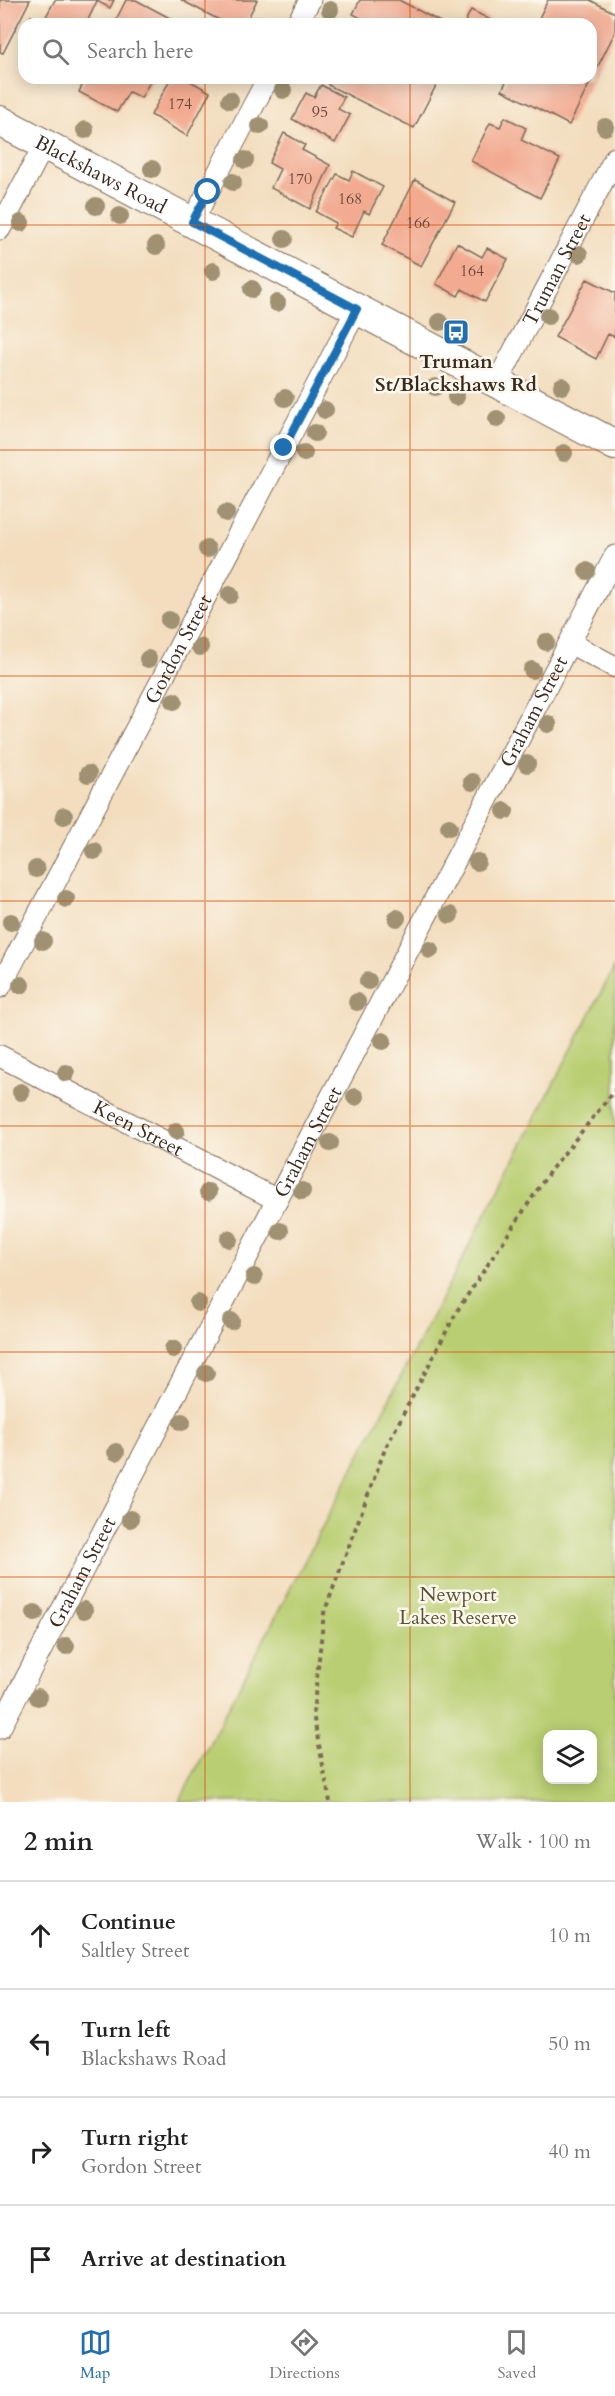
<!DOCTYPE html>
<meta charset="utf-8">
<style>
body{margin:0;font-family:Cardo,serif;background:#f6f6f6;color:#222}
.controls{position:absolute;right:18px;bottom:18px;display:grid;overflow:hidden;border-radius:12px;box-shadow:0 3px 15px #0003}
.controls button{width:54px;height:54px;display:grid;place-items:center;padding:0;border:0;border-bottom:2px solid #e0e0e0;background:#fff;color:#222;font:30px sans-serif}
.stop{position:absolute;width:18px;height:18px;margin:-14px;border:4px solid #1f6fb2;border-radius:50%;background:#fff}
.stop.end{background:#1f6fb2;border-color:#fff;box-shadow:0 2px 6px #0008}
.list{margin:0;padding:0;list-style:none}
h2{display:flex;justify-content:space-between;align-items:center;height:78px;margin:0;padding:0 24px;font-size:26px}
h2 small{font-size:20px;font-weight:400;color:#767676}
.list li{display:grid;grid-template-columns:39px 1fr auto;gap:18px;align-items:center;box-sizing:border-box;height:108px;padding:0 24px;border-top:2px solid #e0e0e0}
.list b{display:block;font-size:22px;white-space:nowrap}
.list p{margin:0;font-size:20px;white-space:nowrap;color:#767676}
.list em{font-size:20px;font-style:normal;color:#767676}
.icon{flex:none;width:33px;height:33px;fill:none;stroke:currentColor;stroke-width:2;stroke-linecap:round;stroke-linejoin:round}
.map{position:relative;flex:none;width:615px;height:1802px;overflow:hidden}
.search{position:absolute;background:#fff;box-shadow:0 3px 15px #0003;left:18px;right:18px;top:18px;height:66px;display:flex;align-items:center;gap:15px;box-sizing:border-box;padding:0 21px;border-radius:18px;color:#767676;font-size:22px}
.sheet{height:510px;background:#fff}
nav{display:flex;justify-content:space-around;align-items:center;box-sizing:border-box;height:84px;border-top:2px solid #e0e0e0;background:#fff;font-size:16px;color:#767676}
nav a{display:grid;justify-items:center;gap:3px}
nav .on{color:#1f6fb2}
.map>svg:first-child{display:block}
.green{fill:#b9ce72;stroke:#7a7c48;stroke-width:1.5;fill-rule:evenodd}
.building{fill:#f2aa91}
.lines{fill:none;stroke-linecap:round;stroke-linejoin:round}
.street-casing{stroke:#7b6956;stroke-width:23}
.secondary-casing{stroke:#7b6956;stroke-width:32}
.path{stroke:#7b6956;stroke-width:4;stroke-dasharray:4.5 4.5;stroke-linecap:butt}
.street{stroke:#fff;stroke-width:21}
.secondary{stroke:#fff;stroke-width:30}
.tree{fill:#9f9172}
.route{stroke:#1f6fb2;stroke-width:8}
.grid{fill:none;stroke:#d7540e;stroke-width:1.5;stroke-opacity:0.55}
.labels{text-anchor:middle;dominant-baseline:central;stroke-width:5;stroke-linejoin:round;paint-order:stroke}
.number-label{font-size:16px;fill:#694a3b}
.street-label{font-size:20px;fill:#3b2a1e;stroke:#fbf7ec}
.poi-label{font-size:20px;font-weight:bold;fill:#3b2a1e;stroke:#fbf7ec}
.park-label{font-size:20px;fill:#5a5333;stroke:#fbf7ec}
</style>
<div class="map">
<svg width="615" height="1802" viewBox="0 0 615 1802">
<rect width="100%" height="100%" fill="#fbf7ec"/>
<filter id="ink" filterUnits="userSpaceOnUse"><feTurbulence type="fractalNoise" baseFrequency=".0167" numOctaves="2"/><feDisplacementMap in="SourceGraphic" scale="12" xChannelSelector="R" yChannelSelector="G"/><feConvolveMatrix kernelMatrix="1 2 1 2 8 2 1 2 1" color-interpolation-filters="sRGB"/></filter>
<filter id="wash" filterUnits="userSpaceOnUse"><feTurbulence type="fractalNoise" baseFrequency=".008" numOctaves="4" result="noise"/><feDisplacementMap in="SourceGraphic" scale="24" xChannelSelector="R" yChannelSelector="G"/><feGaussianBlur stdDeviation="1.35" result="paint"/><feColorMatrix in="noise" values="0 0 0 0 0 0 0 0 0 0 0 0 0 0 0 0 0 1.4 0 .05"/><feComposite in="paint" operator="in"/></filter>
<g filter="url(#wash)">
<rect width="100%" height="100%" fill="#f3ddbe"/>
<path class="green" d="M615,966V1802H179ZM548,1734H592V1780H548Z"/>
<g id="blocks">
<path class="building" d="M0,0H30L3,53L0,52Z
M55,0H114L110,8L97,1L86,24H27L31,16L43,22Z
M126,0H136L181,24H114Z
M181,0H257L245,24H227Z
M360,0H399L444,24H372L353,14Z
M548,0H590L615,13V32L569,125L502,90L508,78H591V24H536Z
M471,10L489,19L487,24H464Z
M86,78H152L141,98L129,92L117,112L79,92Z
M171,78H185L210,92L187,136L151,115Z
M331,78H440L414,128L328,85Z
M321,85L344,97L338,109L350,115L335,143L292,119L306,93L314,97Z
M505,117L526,128L521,140L560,159L540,198L471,161L490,123L500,127Z
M284,133L305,145L302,150L330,165L310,209L271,188L280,169L269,163Z
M353,171L383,187L369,214L364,211L352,237L333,228L336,223L316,212L337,174L349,180Z
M415,180L455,202L421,266L382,245Z
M457,243L482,257L487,248L508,259L485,302L462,289L458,296L436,284Z
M587,279L615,293V337L608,334L596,359L555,337Z"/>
</g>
</g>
<g filter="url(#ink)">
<use href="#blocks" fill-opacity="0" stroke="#7b6956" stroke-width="1.5"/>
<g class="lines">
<defs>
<g id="street">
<path d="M297,24L310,0"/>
<path d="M192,222L268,78"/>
<path d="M0,229L44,145"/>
<path id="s1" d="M497,383L615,158"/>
<path d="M570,643L615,667"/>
<path id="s2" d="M0,987L357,309"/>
<path id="s3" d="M0,1056L277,1200"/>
<path id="s4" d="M0,1728L615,556"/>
</g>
<g id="secondary">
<path id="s5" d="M0,121L615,445"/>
</g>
</defs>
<use href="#street" class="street-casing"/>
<use href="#secondary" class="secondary-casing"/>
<path class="path" d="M330,1802L313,1714L324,1613L385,1449L457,1311L550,1171L615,1090"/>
<use href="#street" class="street"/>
<use href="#secondary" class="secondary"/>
</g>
<g class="tree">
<circle cx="330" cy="10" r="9"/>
<circle cx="283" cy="90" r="9"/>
<circle cx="230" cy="100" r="9"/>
<circle cx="260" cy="126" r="9"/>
<circle cx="605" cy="127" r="9"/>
<circle cx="85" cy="130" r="9"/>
<circle cx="245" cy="160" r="9"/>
<circle cx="152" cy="169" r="9"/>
<circle cx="233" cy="182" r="9"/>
<circle cx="96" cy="206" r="9"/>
<circle cx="120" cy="216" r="9"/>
<circle cx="21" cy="223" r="9"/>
<circle cx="284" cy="239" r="9"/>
<circle cx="156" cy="246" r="9"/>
<circle cx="579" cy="254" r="9"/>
<circle cx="213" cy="271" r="9"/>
<circle cx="252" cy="289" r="9"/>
<circle cx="277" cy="303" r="9"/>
<circle cx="548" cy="316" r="9"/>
<circle cx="440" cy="322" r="9"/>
<circle cx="562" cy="386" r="9"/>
<circle cx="435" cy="387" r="9"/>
<circle cx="456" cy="397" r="9"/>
<circle cx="285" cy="398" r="9"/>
<circle cx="325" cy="410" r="9"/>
<circle cx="497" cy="419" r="9"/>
<circle cx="315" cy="433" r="9"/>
<circle cx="304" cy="453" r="9"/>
<circle cx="564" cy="453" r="9"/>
<circle cx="226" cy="513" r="9"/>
<circle cx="207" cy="549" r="9"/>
<circle cx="587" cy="571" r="9"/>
<circle cx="230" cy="595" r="9"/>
<circle cx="169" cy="620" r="9"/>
<circle cx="546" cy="642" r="9"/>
<circle cx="200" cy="647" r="9"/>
<circle cx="148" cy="659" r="9"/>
<circle cx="532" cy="670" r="9"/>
<circle cx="174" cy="701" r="9"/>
<circle cx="548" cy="724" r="9"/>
<circle cx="527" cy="764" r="9"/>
<circle cx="88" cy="774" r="9"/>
<circle cx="472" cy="782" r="9"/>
<circle cx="505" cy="811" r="9"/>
<circle cx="64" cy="816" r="9"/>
<circle cx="449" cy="827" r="9"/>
<circle cx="94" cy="851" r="9"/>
<circle cx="477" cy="862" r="9"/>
<circle cx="36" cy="869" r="9"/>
<circle cx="66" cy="899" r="9"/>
<circle cx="450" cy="915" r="9"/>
<circle cx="397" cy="918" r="9"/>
<circle cx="11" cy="922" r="9"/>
<circle cx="43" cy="941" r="9"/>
<circle cx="430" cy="950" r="9"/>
<circle cx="368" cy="981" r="9"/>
<circle cx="21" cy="985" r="9"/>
<circle cx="357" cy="1002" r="9"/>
<circle cx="383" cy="1041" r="9"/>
<circle cx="66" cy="1073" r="9"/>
<circle cx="21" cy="1092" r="9"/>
<circle cx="355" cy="1097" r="9"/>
<circle cx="176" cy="1131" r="9"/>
<circle cx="330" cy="1143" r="9"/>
<circle cx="302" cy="1191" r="9"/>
<circle cx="208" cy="1192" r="9"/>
<circle cx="280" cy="1231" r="9"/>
<circle cx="229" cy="1239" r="9"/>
<circle cx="254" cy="1277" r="9"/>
<circle cx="198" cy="1303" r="9"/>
<circle cx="231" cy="1321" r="9"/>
<circle cx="173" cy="1349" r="9"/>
<circle cx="206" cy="1373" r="9"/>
<circle cx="182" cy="1422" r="9"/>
<circle cx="116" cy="1452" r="9"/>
<circle cx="130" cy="1519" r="9"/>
<circle cx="84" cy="1610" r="9"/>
<circle cx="35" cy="1613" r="9"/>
<circle cx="66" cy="1646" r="9"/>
<circle cx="38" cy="1697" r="9"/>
</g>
</g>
<g class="lines" filter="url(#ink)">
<path class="route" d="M208,192L192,222L357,309L284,448"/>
</g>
<path class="grid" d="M205,0V24M410,0V24M205,78V1802M410,78V1802M0,225H615M0,450H615M0,676H615M0,901H615M0,1126H615M0,1352H615M0,1577H615"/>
<defs>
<symbol id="bus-square" viewBox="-11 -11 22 22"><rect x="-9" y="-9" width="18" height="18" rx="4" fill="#1f6fb2" stroke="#fbf7ec"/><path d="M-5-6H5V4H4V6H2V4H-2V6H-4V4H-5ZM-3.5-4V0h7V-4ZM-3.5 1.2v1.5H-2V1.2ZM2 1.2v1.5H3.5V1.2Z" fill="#fff"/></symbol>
</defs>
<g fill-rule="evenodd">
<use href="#bus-square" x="441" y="317" width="30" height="30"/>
</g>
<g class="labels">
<g class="number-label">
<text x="180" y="104">174</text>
<text x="320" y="112">95</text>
<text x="300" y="179">170</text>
<text x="350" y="199">168</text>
<text x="418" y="223">166</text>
<text x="472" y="271">164</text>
</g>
<g class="street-label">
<text stroke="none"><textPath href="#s5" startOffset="114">Blackshaws Road</textPath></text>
<text stroke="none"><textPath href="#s1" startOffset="128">Truman Street</textPath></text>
<text stroke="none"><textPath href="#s2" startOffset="382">Gordon Street</textPath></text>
<text stroke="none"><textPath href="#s4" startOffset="1148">Graham Street</textPath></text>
<text stroke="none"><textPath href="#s3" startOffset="156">Keen Street</textPath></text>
<text stroke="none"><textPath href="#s4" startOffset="662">Graham Street</textPath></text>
<text stroke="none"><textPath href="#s4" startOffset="176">Graham Street</textPath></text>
</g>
<g class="poi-label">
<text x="456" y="361">Truman<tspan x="456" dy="23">St/Blackshaws Rd</tspan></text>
</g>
<g class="park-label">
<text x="458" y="1594">Newport<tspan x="458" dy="23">Lakes Reserve</tspan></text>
</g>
</g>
</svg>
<div class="controls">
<button><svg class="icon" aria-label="layers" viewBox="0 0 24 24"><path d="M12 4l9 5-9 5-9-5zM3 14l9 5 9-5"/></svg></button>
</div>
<div class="stop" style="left:208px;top:192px"></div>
<div class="stop end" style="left:284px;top:448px"></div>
<div class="search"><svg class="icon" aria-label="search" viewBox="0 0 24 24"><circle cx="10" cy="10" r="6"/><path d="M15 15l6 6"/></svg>Search here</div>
</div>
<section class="sheet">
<h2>2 min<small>Walk · 100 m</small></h2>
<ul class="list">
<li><svg class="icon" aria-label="ahead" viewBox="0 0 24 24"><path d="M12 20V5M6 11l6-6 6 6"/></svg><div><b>Continue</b><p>Saltley Street</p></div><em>10 m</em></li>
<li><svg class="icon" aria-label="left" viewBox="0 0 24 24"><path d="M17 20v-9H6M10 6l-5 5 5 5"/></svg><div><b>Turn left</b><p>Blackshaws Road</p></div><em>50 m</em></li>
<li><svg class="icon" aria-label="right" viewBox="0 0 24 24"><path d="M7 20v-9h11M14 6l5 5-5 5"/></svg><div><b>Turn right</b><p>Gordon Street</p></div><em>40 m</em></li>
<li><svg class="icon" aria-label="arrive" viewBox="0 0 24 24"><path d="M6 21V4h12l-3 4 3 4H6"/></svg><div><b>Arrive at destination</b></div></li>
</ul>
</section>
<nav>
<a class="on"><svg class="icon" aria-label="map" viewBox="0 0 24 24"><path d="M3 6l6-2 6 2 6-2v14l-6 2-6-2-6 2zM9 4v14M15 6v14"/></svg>Map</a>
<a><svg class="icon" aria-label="directions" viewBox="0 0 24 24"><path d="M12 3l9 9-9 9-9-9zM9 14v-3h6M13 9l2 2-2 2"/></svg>Directions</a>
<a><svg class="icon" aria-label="saved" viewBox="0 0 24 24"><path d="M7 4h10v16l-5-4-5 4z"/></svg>Saved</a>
</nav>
